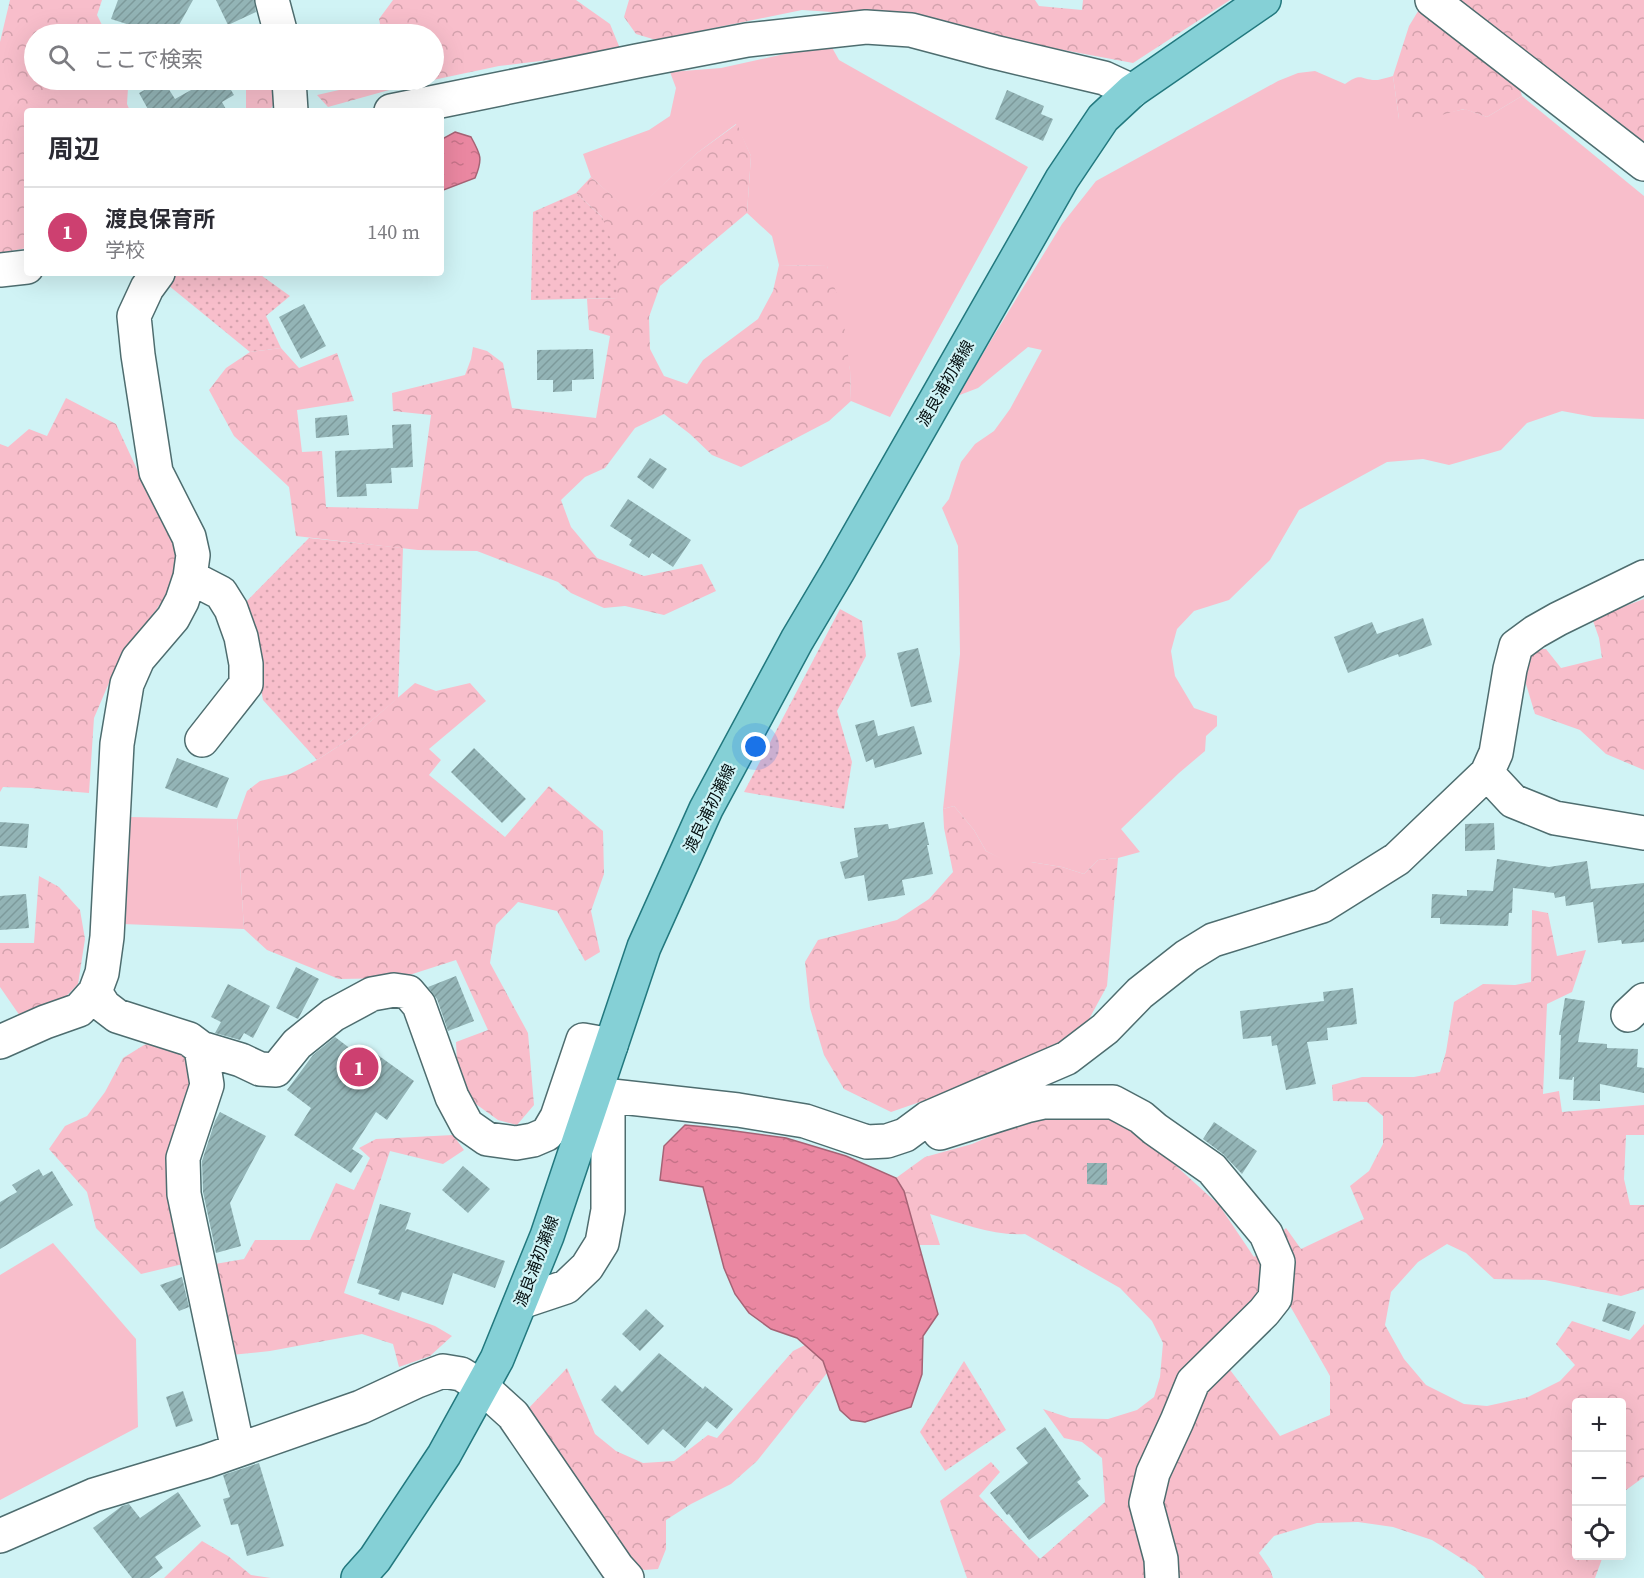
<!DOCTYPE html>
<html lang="ja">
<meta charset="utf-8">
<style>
body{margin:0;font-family:"Source Serif 4","Noto Sans JP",serif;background:#f2f2f3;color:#2b2b33}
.controls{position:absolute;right:18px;bottom:18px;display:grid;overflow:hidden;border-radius:6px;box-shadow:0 6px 24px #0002}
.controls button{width:54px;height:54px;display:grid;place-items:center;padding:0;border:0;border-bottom:2px solid #e1e1e2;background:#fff;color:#2b2b33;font:30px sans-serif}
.you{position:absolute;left:756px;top:747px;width:21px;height:21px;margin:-15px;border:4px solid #fff;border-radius:50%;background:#1a73e8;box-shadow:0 0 0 9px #1a73e833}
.badge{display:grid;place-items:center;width:39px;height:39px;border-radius:50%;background:#cd4070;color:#fff;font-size:20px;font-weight:700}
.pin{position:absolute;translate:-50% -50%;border:3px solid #fff;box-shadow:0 2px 6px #0006}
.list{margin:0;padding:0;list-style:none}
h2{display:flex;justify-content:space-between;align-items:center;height:78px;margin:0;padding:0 24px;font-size:26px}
h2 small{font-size:20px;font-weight:400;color:#7c7c81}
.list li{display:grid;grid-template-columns:39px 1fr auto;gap:18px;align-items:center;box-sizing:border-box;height:90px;padding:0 24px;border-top:2px solid #e1e1e2}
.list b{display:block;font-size:22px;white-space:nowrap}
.list p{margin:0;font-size:20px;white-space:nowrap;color:#7c7c81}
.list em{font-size:20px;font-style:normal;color:#7c7c81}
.icon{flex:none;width:33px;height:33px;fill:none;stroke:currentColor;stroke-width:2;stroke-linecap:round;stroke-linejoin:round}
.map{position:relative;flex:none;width:1644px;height:1578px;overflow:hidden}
.search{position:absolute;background:#fff;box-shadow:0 6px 24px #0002;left:24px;top:24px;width:420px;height:66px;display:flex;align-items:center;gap:15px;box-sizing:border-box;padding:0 21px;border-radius:33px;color:#7c7c81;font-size:22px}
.panel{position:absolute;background:#fff;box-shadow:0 6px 24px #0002;left:24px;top:108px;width:420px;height:168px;border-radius:6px}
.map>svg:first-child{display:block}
.grass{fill:#f8becb}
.forest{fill:url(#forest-crowns);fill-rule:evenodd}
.garden{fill:url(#garden-dots)}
.water{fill:url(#water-ripples);stroke:#a56375;stroke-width:1.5}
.building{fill:url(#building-hatch)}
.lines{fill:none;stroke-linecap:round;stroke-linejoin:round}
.minor-casing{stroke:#4e6d6f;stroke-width:36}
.major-casing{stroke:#22787e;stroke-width:36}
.minor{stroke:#fff;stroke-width:33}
.major{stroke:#85d0d6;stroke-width:33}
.labels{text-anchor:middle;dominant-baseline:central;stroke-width:4.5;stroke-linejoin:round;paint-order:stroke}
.street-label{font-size:16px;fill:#030e0f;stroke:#d0f3f5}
</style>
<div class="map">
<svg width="1644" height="1578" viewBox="0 0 1644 1578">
<defs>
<pattern id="forest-crowns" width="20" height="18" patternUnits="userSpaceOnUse" patternTransform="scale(1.5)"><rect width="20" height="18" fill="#f8becb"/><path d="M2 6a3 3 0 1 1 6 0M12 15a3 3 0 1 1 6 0" fill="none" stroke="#d3a2ad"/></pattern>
<pattern id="garden-dots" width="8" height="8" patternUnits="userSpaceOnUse" patternTransform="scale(1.5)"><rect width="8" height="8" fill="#f8becb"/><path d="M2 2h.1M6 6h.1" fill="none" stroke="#d3a2ad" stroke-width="1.8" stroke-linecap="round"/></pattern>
<pattern id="water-ripples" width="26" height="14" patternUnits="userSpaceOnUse" patternTransform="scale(1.5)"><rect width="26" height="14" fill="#ea87a1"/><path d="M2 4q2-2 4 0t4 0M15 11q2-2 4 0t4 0" fill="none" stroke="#c77389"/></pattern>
<pattern id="building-hatch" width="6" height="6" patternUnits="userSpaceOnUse" patternTransform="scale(1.5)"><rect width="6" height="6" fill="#93b4b6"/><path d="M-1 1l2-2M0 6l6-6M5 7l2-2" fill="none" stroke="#7d9a9b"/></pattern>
</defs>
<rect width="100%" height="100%" fill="#d0f3f5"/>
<path class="grass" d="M830,44L839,60L1028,167L890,417L851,401L850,370L827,266L779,265L772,236L747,213L751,156L736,124L697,153L632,214L591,177L583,154L649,130L670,116L676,88L670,72L721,68Z
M1315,71L1345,84C1363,71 1361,81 1378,80C1383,79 1389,77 1393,76L1399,119L1441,114L1465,109L1487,117L1522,96L1644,196V419L1594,417L1562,411L1527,423L1501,450L1449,465L1423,459L1387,462L1299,510L1270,560L1229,600L1194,611L1177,629L1171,651L1175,676L1194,708L1217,716V726L1206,736L1205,751L1179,773L1121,829L1140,852L1118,858L1098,860L1084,874L1062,867L1031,862H1007L986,851L974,830L954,806L943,809L960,654L958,546L942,508L949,499L961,462L975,444L994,431L1010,409L1042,350L1028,347L978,388L957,396L1062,224L1096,181L1278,81L1298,73Z
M129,817L237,819L244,929L123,924Z
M53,1243L136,1339L138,1427L0,1500V1275Z"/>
<path class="forest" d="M10,0H102L97,15L105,31L104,34H34V80H114L128,88L127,104L130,111H27V248L0,253V42Z
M393,0H576L610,24L621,51L499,66L400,87L328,107L317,95L361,85V80H434V34H382L379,19Z
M629,0H1035L1039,6L1082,10L1083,0H1230L1133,63L876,15L802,10L656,40L636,34L624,17Z
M1454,0H1644V147Z
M1420,8L1518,82L1522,96L1487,117L1464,109L1408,124L1399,119L1393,76L1409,26Z
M246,80H277L274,104L269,111H246Z
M737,124L751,156L747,213L660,286L649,317L650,349L664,376L687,384L703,360L758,319L773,291L779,265L827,266L842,309L850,370L851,401L829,421L741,467L712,455L690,434L664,414L635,428L605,468L585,477L561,500L571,527L597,558L644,576L702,564L716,591L664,615L625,606L604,608L571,593L558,582L477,551L418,550L296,536L289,487L234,436L209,390L226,368L250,352L281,348L299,368L337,353L354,401L297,410L302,452L322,451L326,507L418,509L431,415L393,411L392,393L465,375L471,359L473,347L487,351L503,363L512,408L596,418L610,336L589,330L587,299L617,298L602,217L576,193L591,177L632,213L697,153Z
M66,398L116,424L148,493L167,518L179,571L168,593L127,651L111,678L94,718L89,793L31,788L3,787L0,792V444L8,447L29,429L47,436Z
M1644,599V770L1606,754L1580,730L1535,714L1526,684L1523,664L1535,649H1546L1561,668L1602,658L1599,638L1592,618Z
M415,683L436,691L470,683L486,701L429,749L441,760L429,775L505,837L549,786L603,831L604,874L591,911L600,952L585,961L557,911L518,902L496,925L490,963L528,1033L534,1105L517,1125L498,1120L473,1102L457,1063L456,1042L488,1030L456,960L400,978L339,979L267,950L244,929L237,819L247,791L260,781L290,774L317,760L351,738Z
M954,806L974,830L986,851L1007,861L1031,862L1062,867L1084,874L1098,860L1118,858L1107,986L1088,1021L1060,1044L943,1094L891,1112L844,1089L824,1055L810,1008L805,962L818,940L897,920L929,899L953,872L944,828L943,809Z
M39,876L59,887L80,910L85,939L78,984L58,1005L20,1016L0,987V943H34Z
M1532,910L1548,913L1557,956L1586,950L1572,992L1547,1004L1543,1094L1559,1091L1562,1112L1644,1105V1135H1626L1624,1179L1630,1205H1644V1289L1621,1296L1545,1280L1494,1279L1466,1253L1447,1244L1418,1262L1391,1292L1385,1325L1404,1359L1426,1385L1464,1404L1487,1406L1528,1397L1560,1381L1575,1365L1556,1344L1572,1321L1630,1340L1644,1324V1477L1622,1493V1496V1402H1576V1556H1603L1595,1578H1485L1475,1567L1432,1540L1393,1527L1358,1522L1317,1523L1274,1536L1259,1553L1270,1569L1273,1578H967L940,1501L991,1462L1000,1472L979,1496L1040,1559L1105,1502L1102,1458L1082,1442L1064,1438L1043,1409L1070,1418L1108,1419L1137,1410L1154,1397L1160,1377L1163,1343L1152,1321L1120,1288L1025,1234C993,1236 961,1223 930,1214L940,1245H918L904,1191L896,1178L925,1157L972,1144L1019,1124L1053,1117L1110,1119L1140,1133L1219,1205L1254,1257L1286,1228L1301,1249L1364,1219L1350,1186L1369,1171L1383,1144V1116L1367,1102L1333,1101L1332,1085L1362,1077H1414L1440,1072L1446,1052L1454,1002L1483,984L1515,985L1531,982ZM1281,1290L1330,1376V1415L1280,1436L1209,1342Z
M167,1039L189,1048L196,1069L183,1264L141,1274L96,1228L87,1192L49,1149L65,1126L87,1116L105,1092L123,1058L144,1045Z
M453,1135L464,1150L443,1164L390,1151L344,1293L435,1326L452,1336L430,1356L399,1367L393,1344L362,1334L270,1351L231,1355L215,1264L244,1259L255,1240H310L336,1183L354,1190L370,1158L359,1148L376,1139Z
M805,1345L823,1361L827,1373L757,1461L731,1484L691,1504L666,1520V1549L658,1569L644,1570L627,1559L525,1412L567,1368L595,1434L616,1451L643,1463L674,1461L708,1435L717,1438L793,1351Z
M202,1541L228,1556L251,1575L271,1578H164Z"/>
<path class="garden" d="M576,193L602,217L616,253L617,298L531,300L533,212Z
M175,273H258L290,296L266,316L281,348L250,352L168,285Z
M309,538L403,548L398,698L351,738L317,760L263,700L245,603Z
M840,609L862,621L866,656L837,711L852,762L844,809L744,792Z
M964,1361L1006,1430L945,1471L920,1432Z"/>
<path class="water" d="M455,132L471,137C481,155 483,159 475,178L441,191V142L444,138Z
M685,1125L706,1127L786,1138L846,1156L896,1178L904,1191L938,1314L923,1336L922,1374L911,1407L865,1422L851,1420L840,1410L823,1361L797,1338L771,1329L749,1313L735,1294L724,1268L703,1187L660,1180L664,1146Z"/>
<path class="building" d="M118,0H193L174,34H158L111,19Z
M216,0H254L256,12L228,25Z
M163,80L175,99L209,80H225L234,95L222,102L227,111H149L139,93Z
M1007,90L1044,106L1041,114L1053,119L1043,141L995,119Z
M304,304L326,346L301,359L279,317Z
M593,349L594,379L572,380V391L553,392V380H537V350Z
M347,415L349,435L316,438L315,418Z
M411,424L413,467L391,468L392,483L366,484L367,496L337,497L335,451L393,448L392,425Z
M650,458L667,469L653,489L637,477Z
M628,499L691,540L673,567L652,553L649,558L629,545L632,540L610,526Z
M1423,618L1432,645L1399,657L1398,654L1348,673L1334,637L1372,622L1377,634Z
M918,648L932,702L911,707L897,653Z
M874,720L878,736L914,726L922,754L875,768L873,759L866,762L855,725Z
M474,748L526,799L502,823L451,772Z
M177,758L229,778L217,808L165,788Z
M0,822L29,824L27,848L0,846Z
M924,822L929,845H927L933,874L902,880L905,895L868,901L864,875L845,879L840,862L858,857L854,828L888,824L889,829Z
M1494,823L1495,850L1465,851V824Z
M1497,859L1549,867L1587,861L1591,889L1644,883V942L1622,944L1621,940L1598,943L1593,902L1566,906L1565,896L1555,898L1554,893L1513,888L1512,913H1509L1508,926L1440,924V918H1431L1432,894L1467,896V890L1493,891Z
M26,894L29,928L0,930V896Z
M296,967L319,979L298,1019L276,1008Z
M456,976L474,1021L448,1031L437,999L428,987Z
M228,984L270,1006L253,1038L244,1033L240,1040L215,1033L221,1022L211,1017Z
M1353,988L1357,1024L1327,1028L1328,1040L1307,1042L1316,1084L1286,1090L1277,1045L1272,1046L1271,1036L1243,1039L1240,1011L1324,1001L1323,992Z
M1565,998L1585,1001L1578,1042L1607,1044V1048L1638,1049L1637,1067L1644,1068V1093L1600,1084V1101L1573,1100L1574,1077H1573L1572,1080L1559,1079L1561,1035H1559Z
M335,1037L368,1062L375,1053L414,1081L387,1120L376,1112L352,1149L363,1156L351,1173L294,1135L311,1108L287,1090L313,1055Z
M220,1112L266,1136L230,1203L241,1246L216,1253L203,1192L202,1161L215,1121Z
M1214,1122L1257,1151L1242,1174L1223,1154L1203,1139Z
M1087,1163H1107V1185L1087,1184Z
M463,1166L490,1189L468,1213L442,1190Z
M39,1169L43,1176L52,1171L73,1205L0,1249V1202L17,1192L12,1185Z
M380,1204L411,1213L405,1231L407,1229L505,1261L495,1288L453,1273L443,1305L402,1292L399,1301L378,1294L380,1290L357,1283Z
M182,1277L189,1307L179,1311L160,1285Z
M1608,1303L1636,1312L1629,1331L1602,1321Z
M646,1309L664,1326L640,1351L622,1334Z
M659,1353L703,1389L705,1386L733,1409L717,1429L707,1421L685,1448L663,1429L648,1445L601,1400L615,1385L622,1392Z
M183,1391L193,1421L176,1427L166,1397Z
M1045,1427L1081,1479L1077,1482L1089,1496L1029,1540L1009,1514L1007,1515L990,1493L1028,1463L1016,1448Z
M259,1463L284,1546L247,1556L238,1524L231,1525L223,1499L230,1497L223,1475Z
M178,1492L201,1526L155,1557L163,1568L149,1578H132L93,1528L122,1506L129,1504L140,1518Z"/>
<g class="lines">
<defs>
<path id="minor" d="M272,0L281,34
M1432,0L1644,164
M289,80L291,111
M391,111L637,61L747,40L866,27L911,30L994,52L1104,78L1132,91
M0,270L27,267
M190,577L221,593L231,609L241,637L246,664V684L202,740
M1487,773L1513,801L1555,818L1644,833
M95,992L104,1006L117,1016L189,1039L201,1048L207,1085L183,1158L184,1194L238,1450
M1628,1015L1644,1000
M0,1042L45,1022L79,1010L95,992L102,973L107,937L117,744L127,684L138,659L173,618L182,601L190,577L193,555L189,537L156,472L138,355L134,316L147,288L158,273
M201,1048L241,1060L260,1069L276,1070L297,1044L333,1015L372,994L394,990L408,992L419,1005L452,1097L467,1125L487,1139L516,1143L533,1140L547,1134L557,1117L583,1040L611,1045
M594,1094L738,1110L805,1121L867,1142L887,1141L905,1135L928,1118L1067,1058L1105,1029L1140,993L1187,956L1213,940L1322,906L1397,859L1487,773L1496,753L1510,669L1516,646L1535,632L1558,619L1644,577
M940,1133L1026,1106L1044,1102H1113L1141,1117L1155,1129L1212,1169L1266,1234L1278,1262L1275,1298L1264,1312L1193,1382L1177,1421L1153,1473L1146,1503L1161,1559L1162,1578
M521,1302L566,1287L587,1267L602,1243L608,1210V1095
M0,1536L94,1495L207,1461L361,1407L417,1381L443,1371L461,1374L482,1387L513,1415L617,1567L627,1578"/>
<path id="major" d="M358,1578L375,1559L444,1455L497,1359L547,1236L644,947L706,809L797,640L838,571L1062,179L1103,118L1132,91L1264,0"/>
</defs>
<use href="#minor" class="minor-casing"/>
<use href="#major" class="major-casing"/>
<use href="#minor" class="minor"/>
<use href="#major" class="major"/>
</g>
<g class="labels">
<g class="street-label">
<text transform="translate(945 383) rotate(-60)">渡良浦初瀬線</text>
<text transform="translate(709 808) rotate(-64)">渡良浦初瀬線</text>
<text transform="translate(536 1261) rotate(-69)">渡良浦初瀬線</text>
</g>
</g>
</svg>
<div class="controls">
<button>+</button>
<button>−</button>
<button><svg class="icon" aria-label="locate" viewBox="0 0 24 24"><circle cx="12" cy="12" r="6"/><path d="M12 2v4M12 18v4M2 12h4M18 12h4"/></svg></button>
</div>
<div class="you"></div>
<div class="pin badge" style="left:359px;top:1067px">1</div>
<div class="search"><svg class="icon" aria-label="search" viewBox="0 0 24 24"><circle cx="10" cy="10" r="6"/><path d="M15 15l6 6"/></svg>ここで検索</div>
<section class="panel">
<h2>周辺<small></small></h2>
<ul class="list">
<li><span class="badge">1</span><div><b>渡良保育所</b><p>学校</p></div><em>140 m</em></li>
</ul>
</section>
</div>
